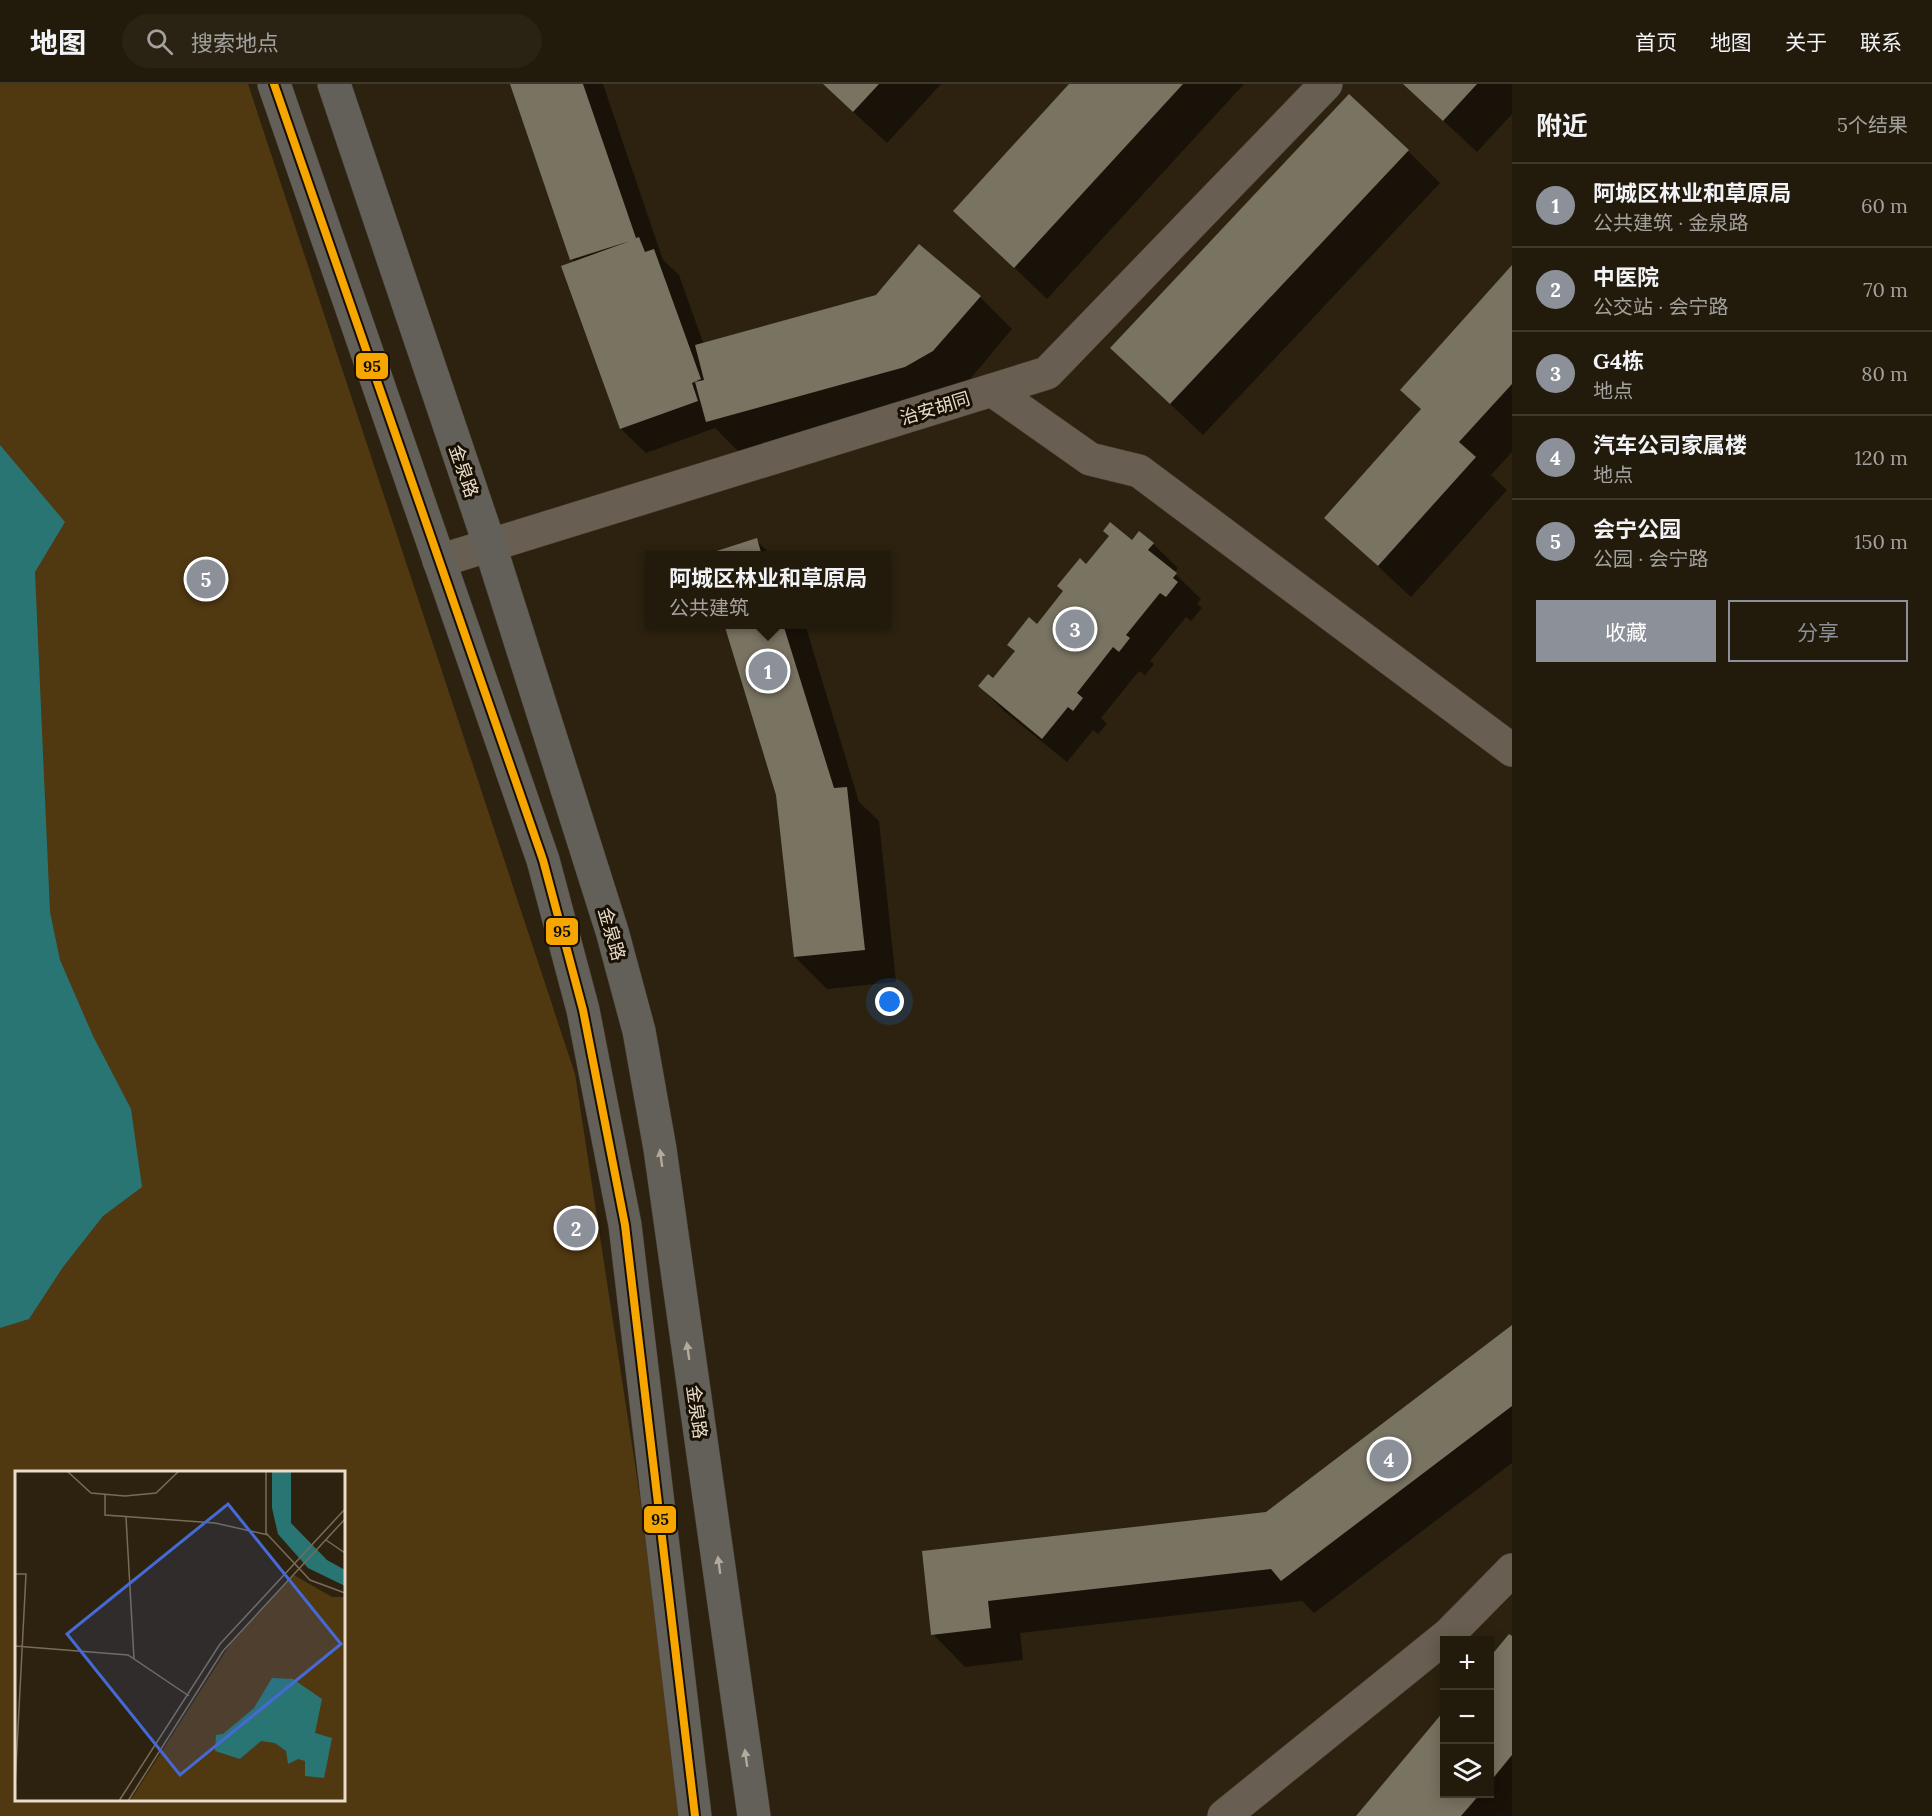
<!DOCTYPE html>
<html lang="zh">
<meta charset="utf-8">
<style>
body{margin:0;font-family:Lora,"Noto Sans SC",serif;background:#2a2314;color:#f1f3f6}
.controls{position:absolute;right:18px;bottom:18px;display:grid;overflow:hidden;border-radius:0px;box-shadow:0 3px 15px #0003}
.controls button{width:54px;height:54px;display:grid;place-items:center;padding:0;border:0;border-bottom:2px solid #3f382c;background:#221a0b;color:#f1f3f6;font:30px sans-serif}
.you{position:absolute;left:890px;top:918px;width:21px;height:21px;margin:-15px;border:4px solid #fff;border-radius:50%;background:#1a73e8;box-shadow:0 0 0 9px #1a73e833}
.badge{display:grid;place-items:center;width:39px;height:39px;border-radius:50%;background:#8c9099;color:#fff;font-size:20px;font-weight:700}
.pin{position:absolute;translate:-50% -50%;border:3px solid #fff;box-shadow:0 2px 6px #0006}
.popup{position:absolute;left:645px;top:467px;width:246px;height:78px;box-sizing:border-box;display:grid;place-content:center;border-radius:0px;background:#221a0b;filter:drop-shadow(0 2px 4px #0005);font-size:20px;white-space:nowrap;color:#a2a19d}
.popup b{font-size:22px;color:#f1f3f6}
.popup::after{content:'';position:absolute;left:50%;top:100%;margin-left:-12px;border:12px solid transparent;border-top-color:#221a0b}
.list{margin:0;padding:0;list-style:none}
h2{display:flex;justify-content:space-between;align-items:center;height:78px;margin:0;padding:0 24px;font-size:26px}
h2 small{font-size:20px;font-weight:400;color:#a2a19d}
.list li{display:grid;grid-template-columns:39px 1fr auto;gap:18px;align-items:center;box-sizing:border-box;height:84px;padding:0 24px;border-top:2px solid #3f382c}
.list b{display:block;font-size:22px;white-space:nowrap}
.list p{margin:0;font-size:20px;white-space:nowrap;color:#a2a19d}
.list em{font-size:20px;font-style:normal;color:#a2a19d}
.actions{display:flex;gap:12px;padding:18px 24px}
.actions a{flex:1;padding:14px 0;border:2px solid #8c9099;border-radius:0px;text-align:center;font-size:21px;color:#8c9099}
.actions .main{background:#8c9099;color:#fff}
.icon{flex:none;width:33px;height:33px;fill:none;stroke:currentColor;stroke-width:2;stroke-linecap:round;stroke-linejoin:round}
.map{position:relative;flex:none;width:1512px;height:1732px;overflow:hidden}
header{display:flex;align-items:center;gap:36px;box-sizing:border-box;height:84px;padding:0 30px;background:#221a0b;border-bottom:2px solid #3f382c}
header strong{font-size:28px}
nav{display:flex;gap:33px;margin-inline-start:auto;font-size:21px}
.search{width:420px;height:54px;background:#2a2314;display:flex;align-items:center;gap:15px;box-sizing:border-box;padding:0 21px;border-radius:33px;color:#a2a19d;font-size:22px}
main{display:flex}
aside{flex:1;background:#221a0b}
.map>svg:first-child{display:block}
.green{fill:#503811;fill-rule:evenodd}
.water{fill:#297574}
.shadow{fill:#0007}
.building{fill:#797362}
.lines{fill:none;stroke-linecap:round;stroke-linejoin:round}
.minor-casing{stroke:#433b2e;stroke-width:34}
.major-casing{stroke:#433b2e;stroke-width:34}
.minor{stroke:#685f52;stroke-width:33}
.major{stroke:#635f59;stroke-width:33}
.bus-1-casing{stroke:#191004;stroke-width:12}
.bus-1{stroke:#f7a600;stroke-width:8}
.oneway{fill:#b3aa9c}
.labels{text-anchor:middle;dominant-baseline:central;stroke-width:6;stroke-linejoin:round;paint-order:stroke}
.street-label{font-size:18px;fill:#e9dcc9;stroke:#191004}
.inset-road{fill:none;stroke:#786c59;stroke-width:1.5}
.view{fill:#466ad5;fill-opacity:0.15;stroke:#466ad5;stroke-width:3}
.inset-edge{fill:none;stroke:#e9dcc9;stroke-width:3}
.line-badge{stroke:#191004;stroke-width:2}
.pale-badge-label{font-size:16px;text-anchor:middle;font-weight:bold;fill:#111}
</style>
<header>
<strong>地图</strong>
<div class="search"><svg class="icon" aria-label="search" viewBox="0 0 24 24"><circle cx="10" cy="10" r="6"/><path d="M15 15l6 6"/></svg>搜索地点</div>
<nav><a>首页</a><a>地图</a><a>关于</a><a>联系</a></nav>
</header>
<main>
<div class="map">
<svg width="1512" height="1732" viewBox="0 0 1512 1732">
<rect width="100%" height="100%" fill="#2d220f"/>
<path class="green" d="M0,0H248L575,990L689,1732H0ZM16,1388H344V1716H16Z"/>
<path class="water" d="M0,361L65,438L35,488L50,828L60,876L93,952L131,1025L142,1103L103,1132L63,1183L29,1235L0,1244Z"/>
<path class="shadow" d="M511,0H603L663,176L679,191L704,261L980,213L1012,245L966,300L740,369L715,344L646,369L621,345L563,183L575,178L572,175Z
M823,0H941L887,59Z
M1071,0H1244L1047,215L955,127Z
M1404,0H1512V30L1477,68Z
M1408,67L1440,99L1203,351L1145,296Z
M1512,183V368L1491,391L1507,406L1411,513L1326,434L1423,326Z
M756,456L772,472H708Z
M1132,458L1153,460L1178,484L1174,489L1201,515L1197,520L1202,524L1191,537L1186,533L1150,577L1154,580L1145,591L1139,587L1101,634L1107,640L1098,650L1093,646L1067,678L1004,627L980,602L993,596L1016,568L1009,561L1037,542L1087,482Z
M726,540H805L859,718L879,737L896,898L827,905L795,873L777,711Z
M1512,1243V1379L1314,1529L1302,1517L1020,1549L1023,1576L965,1583L933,1550L924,1468L1267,1429Z
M1509,1552L1512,1554V1732H1358L1444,1629V1710H1490V1575Z"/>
<path class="building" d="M510,0H583L636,154L639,153L645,168L654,165L701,295L692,299L698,317L620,345L561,182L630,157L570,176Z
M823,0H879L853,28Z
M1069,0H1183L1014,184L953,127Z
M1403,0H1477L1443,37Z
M1349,10L1409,66L1170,320L1110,264Z
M919,160L981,212L933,267L905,283L706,338L695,298L704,296L695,261L876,211Z
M1512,181V300L1459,358L1476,373L1378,482L1324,434L1421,325L1400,306Z
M1110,438L1132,456L1139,447L1154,459L1148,466L1177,489L1173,494L1178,498L1166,513L1160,509L1126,551L1130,554L1119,568L1113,563L1077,609L1083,614L1073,627L1068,623L1042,655L978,602L988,590L993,594L1015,567L1007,561L1029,533L1037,540L1063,507L1057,502L1080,474L1086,480L1109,452L1103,447Z
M757,454L762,472H704V471Z
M724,540H783L834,704L847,703L865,866L794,873L776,711Z
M1512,1241V1322L1281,1497L1271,1485L988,1517L991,1544L931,1551L922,1467L1266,1428Z
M1509,1550L1512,1552V1671L1490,1698V1573Z
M1444,1627V1710H1480L1461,1732H1356Z"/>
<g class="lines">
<defs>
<path id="minor" d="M992,306L1090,375L1139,387L1512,666
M439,477L1047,289L1326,0
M1224,1732L1449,1550L1512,1486"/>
<path id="major" d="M274,0L543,776L583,926L625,1141L695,1732
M334,0L490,462L612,847L639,947L660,1065L754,1732"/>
</defs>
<use href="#minor" class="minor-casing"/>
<use href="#major" class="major-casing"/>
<use href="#minor" class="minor"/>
<use href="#major" class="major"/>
<defs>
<path id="bus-1" d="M274,0L543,776L583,926L625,1141L695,1732"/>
</defs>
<use href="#bus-1" class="bus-1-casing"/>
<use href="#bus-1" class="bus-1"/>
</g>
<defs><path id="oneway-solid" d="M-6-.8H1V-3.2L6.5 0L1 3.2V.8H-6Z" transform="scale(1.5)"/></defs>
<g class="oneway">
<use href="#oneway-solid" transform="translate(661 1074) rotate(-98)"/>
<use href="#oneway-solid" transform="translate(688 1267) rotate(-98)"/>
<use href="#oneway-solid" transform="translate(719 1481) rotate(-98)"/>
<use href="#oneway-solid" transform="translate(746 1674) rotate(-98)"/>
</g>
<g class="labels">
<g class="street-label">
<text transform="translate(935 324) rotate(-17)">治安胡同</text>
<text transform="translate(464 387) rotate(71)">金泉路</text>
<text transform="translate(612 850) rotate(74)">金泉路</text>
<text transform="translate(697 1328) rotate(82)">金泉路</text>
</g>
</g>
<g transform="translate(15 1387)">
<rect width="330" height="330" fill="#2d220f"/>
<path d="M279,104L317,126H330V330H115L214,175Z" fill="#503811"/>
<path d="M257,0H276V52L312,89L330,99V115L293,97L263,63L257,37ZM257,207L278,208L307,228L300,262L317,267L309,307L290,305V290L283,288L273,293L271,280L260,272L246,270L225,288L200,280L201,264L208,263L239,237Z" fill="#297574"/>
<path class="inset-road" d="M52,0L76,22L110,25L141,22L164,0M251,0V62L295,109L330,122M90,23V44L200,52L253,64M111,46L119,188M311,69L330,82M0,103H11L0,315M0,175L113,184L174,225M104,330L205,173L330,38M113,330L208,180L330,48"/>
<path class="view" d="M213,33L326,173L165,304L52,163Z"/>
<rect width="330" height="330" class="inset-edge"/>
</g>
<g class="line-badge">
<rect x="355" y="268" width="34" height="28" rx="6" fill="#f7a600"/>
<rect x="545" y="833" width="34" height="29" rx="6" fill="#f7a600"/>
<rect x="643" y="1421" width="34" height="29" rx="6" fill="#f7a600"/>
</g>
<g class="pale-badge-label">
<text x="372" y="288">95</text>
<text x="562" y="853">95</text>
<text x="660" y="1441">95</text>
</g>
</svg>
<div class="controls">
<button>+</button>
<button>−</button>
<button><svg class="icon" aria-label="layers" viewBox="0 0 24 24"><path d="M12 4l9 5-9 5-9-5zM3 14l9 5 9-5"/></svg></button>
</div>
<div class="you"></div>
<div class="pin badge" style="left:768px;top:587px">1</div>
<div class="popup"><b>阿城区林业和草原局</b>公共建筑</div>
<div class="pin badge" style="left:576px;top:1144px">2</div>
<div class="pin badge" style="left:1075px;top:545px">3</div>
<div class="pin badge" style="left:1389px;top:1375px">4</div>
<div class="pin badge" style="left:206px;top:495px">5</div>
</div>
<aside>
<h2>附近<small>5个结果</small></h2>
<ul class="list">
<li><span class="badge">1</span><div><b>阿城区林业和草原局</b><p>公共建筑 · 金泉路</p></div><em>60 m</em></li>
<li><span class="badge">2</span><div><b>中医院</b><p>公交站 · 会宁路</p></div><em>70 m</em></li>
<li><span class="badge">3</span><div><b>G4栋</b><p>地点</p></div><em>80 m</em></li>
<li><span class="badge">4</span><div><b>汽车公司家属楼</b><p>地点</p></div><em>120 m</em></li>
<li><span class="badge">5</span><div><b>会宁公园</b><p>公园 · 会宁路</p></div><em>150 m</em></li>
</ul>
<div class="actions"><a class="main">收藏</a><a>分享</a></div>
</aside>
</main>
